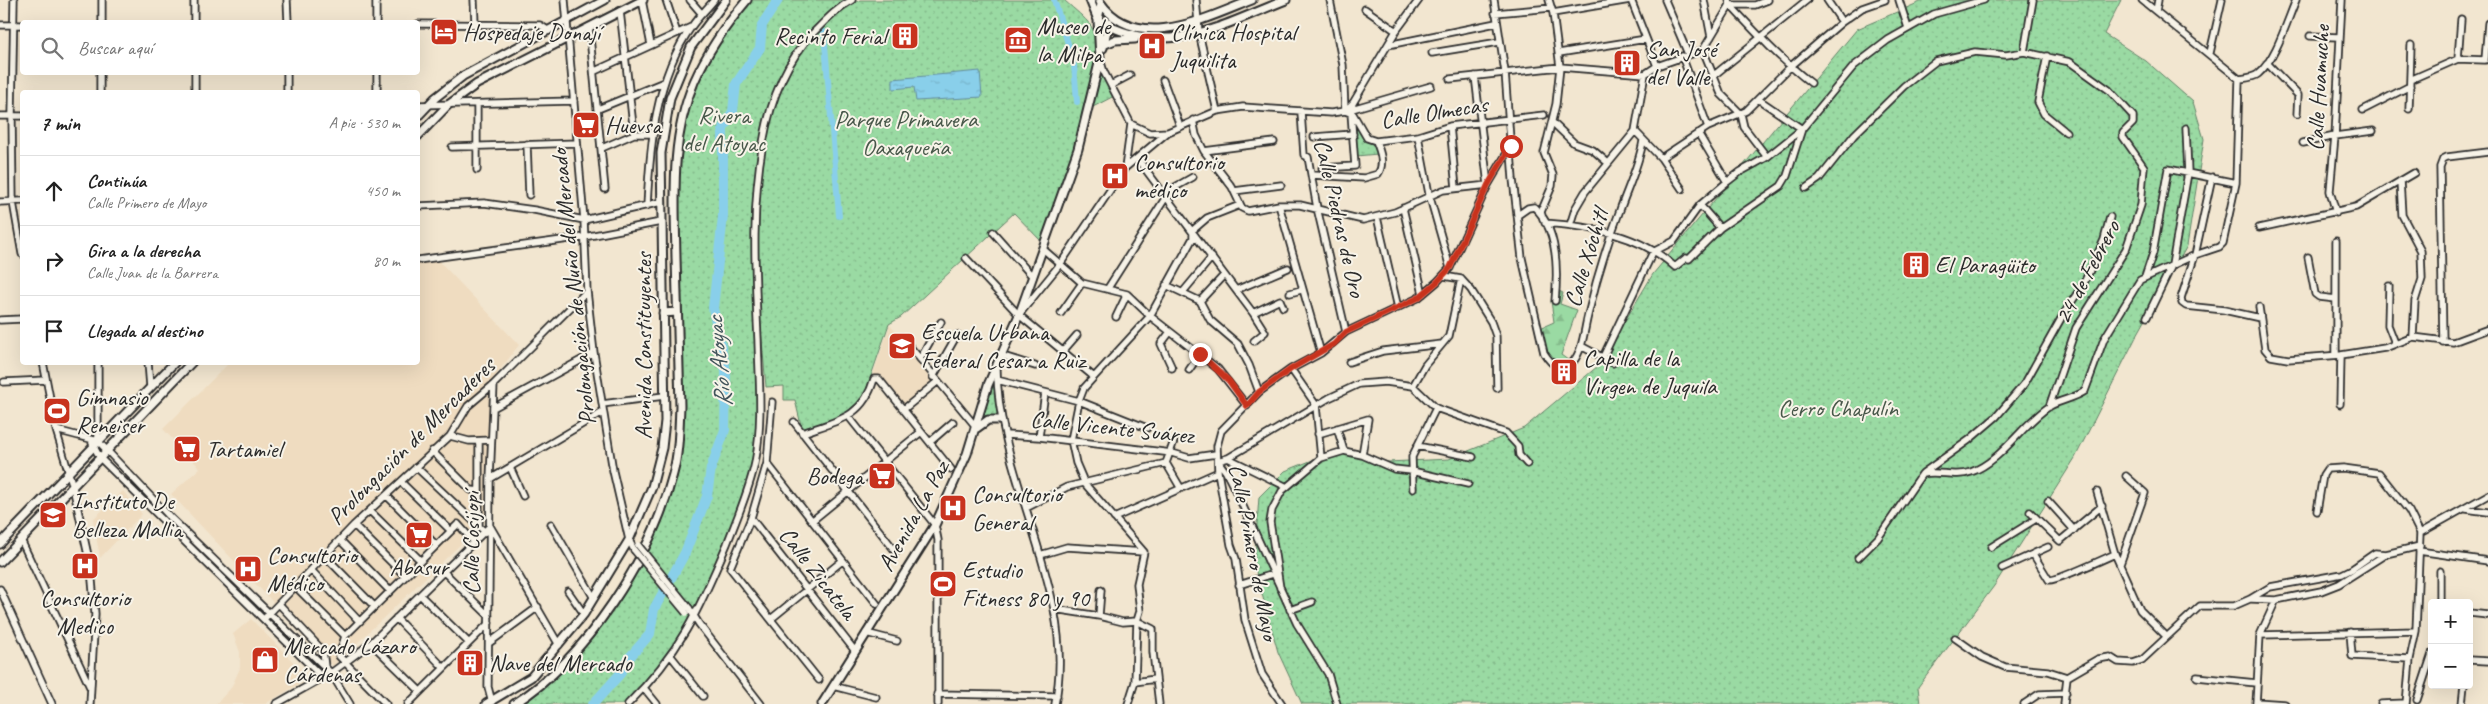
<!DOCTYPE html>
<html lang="es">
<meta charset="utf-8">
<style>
body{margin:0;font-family:Caveat,sans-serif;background:#f2f2f2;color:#222}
.controls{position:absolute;right:15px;bottom:15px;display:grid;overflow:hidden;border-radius:5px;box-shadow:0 5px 20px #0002}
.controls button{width:45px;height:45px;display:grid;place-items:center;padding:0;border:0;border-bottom:1px solid #e0e0e0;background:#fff;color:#222;font:25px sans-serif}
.stop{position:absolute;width:15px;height:15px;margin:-11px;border:4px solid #c8321e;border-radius:50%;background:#fff}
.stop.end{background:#c8321e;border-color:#fff;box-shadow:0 1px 5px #0008}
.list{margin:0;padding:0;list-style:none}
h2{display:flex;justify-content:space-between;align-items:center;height:65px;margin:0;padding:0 20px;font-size:21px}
h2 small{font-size:16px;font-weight:400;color:#767676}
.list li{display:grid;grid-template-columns:32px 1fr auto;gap:15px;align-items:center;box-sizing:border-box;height:70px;padding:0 20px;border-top:1px solid #e0e0e0}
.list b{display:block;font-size:19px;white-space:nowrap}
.list p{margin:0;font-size:16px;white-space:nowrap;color:#767676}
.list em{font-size:16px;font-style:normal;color:#767676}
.icon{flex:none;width:28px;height:28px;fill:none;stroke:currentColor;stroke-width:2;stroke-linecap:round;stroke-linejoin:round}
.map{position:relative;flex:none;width:2488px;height:704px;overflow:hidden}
.search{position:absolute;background:#fff;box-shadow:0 5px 20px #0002;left:20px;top:20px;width:400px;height:55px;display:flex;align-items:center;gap:12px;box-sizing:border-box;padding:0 18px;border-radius:5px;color:#767676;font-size:19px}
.panel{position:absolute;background:#fff;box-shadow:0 5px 20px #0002;left:20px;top:90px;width:400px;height:275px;border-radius:5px}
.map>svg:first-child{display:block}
.built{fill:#efdcc0}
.forest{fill:url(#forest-firs);stroke:#628267}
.park{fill:url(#park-dots);stroke:#628267}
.water{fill:url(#water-ripples);stroke:#638d9e}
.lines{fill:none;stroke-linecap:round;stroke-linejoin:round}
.canal{stroke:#89cfea;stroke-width:6}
.river{stroke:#89cfea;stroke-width:10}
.minor-casing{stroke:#2b2b2b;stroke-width:9}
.major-casing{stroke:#2b2b2b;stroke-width:11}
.minor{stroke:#f7f3e8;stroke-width:5.5}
.major{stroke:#f7f3e8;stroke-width:7}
.minor-bridge-casing{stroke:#2b2b2b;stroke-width:9;stroke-linecap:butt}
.minor-bridge{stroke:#f7f3e8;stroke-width:5.5}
.route{stroke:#c8321e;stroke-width:6}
.labels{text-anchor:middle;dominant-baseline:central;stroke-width:4;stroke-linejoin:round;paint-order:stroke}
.poi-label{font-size:24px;fill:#2b2b2b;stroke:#f7f3e8;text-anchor:start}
.street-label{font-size:24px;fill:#2b2b2b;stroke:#f7f3e8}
.park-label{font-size:24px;fill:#475749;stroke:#f7f3e8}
.water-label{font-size:25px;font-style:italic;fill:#42545b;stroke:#f7f3e8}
</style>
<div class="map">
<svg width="2488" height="704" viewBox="0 0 2488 704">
<defs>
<pattern id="forest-firs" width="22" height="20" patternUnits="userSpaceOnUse" patternTransform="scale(1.25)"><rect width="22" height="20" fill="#9adaa3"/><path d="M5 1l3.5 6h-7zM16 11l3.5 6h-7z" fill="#85bb8c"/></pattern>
<pattern id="park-dots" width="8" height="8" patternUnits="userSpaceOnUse" patternTransform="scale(1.25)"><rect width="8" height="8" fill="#9adaa3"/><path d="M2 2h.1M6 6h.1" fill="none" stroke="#85bb8c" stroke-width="1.8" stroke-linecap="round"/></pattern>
<pattern id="water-ripples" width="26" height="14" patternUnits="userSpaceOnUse" patternTransform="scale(1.25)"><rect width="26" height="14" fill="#89cfea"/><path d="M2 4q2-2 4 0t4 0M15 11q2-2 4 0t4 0" fill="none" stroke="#76b2c9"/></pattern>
</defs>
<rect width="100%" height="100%" fill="#f2e6d0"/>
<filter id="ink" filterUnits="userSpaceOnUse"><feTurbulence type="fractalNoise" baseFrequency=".02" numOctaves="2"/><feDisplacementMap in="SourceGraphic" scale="10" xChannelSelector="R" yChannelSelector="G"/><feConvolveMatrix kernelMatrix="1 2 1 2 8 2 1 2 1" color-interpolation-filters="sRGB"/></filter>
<g filter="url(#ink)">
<path class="built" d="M439,261L519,345L493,379L486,520L333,666L171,494L200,468L163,429L229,363L418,362V264Z
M890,325L933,381L904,406L882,378L872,377Z
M123,491L142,514L100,558L93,519Z
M251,619L309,678L265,704H216L231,688L240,668V652L233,634Z"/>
<path class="forest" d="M1559,291L1563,293L1560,304L1577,310L1561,355L1572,363L1565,368L1551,364L1538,329L1554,322L1551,301Z"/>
<path class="park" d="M747,0H854L847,7L860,0H1064C1088,22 1099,25 1097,60L1071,163L1041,241L1014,213L901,317L889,324L864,396L849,415L802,429L795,400H784V386L766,387L759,305V425L754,464L740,512L696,616L671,656L628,704H509L536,690L601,619L647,542L673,473L680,406L674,165L683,114L704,61Z
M1925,0H2121L2104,34L2146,61L2193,102L2204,139L2187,246L2136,337L2075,458L1994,586L1918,687L1920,704H1302L1278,652L1254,565L1259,497L1285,471L1333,452L1351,449L1361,451L1376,459L1388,462L1449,459L1524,428L1598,366L1653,274L1857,29Z
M1099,70L1116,95L1091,108Z
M1353,114C1361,128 1371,140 1378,154L1356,156Z
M994,374L1003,420H980Z"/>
<path class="water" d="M980,71L982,97L916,101L914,87L893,89V79Z"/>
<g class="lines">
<path class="canal" d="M1054,0L1073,59
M824,32L839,216
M1074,65L1077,102"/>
<path class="river" d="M593,704L620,674L629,658L650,634L654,609L685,553L707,496L711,468L725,430L726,371L713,308L723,216V129L733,111L736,84L760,48L762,25L778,0"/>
<defs>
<path id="minor" d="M14,0L12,116L13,202L22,254
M287,0L288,22
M376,0V22
M474,0L475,23
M565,0L584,220L587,291L594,353L613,471L629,540L634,550
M642,0L651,45
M666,0L677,33
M690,0L702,14
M1196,0L1199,33L1217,111
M1330,0L1343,65L1345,111
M1494,0L1505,72L1513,179L1522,258L1544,353C1551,364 1562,375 1573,362C1583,350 1584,330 1588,315C1596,280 1607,244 1620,210C1628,187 1639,165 1643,141
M1631,0L1657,66
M1665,0L1688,54
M1704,0L1711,37
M1729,0L1730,5C1756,33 1781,60 1811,83
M1827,0L1842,22
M1899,0L1908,28
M2142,0L2239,79C2245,78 2253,78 2258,74C2276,59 2287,21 2296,0
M1365,9L1396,31
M620,11L634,134
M2156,11L2158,0
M1495,13L1551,8
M1553,13L1630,0
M102,22V0
M194,22V0
M418,24L540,25L549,31
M0,25H22
M589,27L605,189
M2310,36L2339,37
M1388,45L1496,23
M1703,50L1721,94L1741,114L1744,127L1767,157
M1703,50L1730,5H1755L1768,0
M2024,52L2033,0
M1432,53L1499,42
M1559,53L1646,39
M2210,53L2222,0
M1682,56L1708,127
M2047,56L2038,102L2044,114L2066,132
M1100,59L1104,72L1131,124L1150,133L1168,132L1217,111L1243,107L1331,113L1345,111L1353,103L1396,31L1419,0
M2458,59L2461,19
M2267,63L2298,95L2297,114
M595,71L691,27
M195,72V92
M377,72V92
M1475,76L1488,185
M1713,76L1807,0
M1450,79L1560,67L1645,74
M1163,80L1180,126
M2410,80L2458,59L2485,60L2488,23
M1111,85L1130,75
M100,92V72
M287,92V72
M477,104V170
M418,105L574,101
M598,109L664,82
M2409,109L2411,45
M2363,110L2410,86
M1345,111L1353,114L1367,138L1376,141L1418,136L1450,126L1544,115
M1345,111L1431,86
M1301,112L1304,155L1308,157L1317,208L1346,332
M0,116H22
M1193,120L1196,135L1204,151L1232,187L1242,208L1248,211L1279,205H1300L1363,220L1395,212L1443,190L1488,185
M1552,122L1574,143L1593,150L1608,163
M1450,126L1456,188
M1635,131L1645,74L1657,66L1703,50
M1635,131L1661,158L1682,189
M1698,133L1727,182
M1418,136L1429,194L1450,268
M1314,137L1353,134
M2303,143L2335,136L2373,131
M527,144L529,195
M452,147L577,143
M602,148L634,134H652
M1204,151L1274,142
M1137,158L1253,313L1265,332L1254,341
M1661,158L1708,127L1746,111L1790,67L1842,22L1862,8L1885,0
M1125,168L1131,124
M1322,168L1355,166L1351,113
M1312,175L1364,178L1378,174C1385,164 1380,151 1376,141
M2212,177L2195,255L2181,298L2182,303L2186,306L2224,310L2260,318
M2400,181L2402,215L2421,251L2422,279L2415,301L2413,337
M1806,188L1819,179L1854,135L1904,86L1936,61L1975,52L2006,55L2024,52L2070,62L2109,90L2133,116V123L2123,133V137L2144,167L2141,205L2126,249L2076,328L2049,407
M1234,191L1281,185
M1163,194L1193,177
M0,202L22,201
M1279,205L1321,353
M1700,205L1720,228
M418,206L484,203L534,210L584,220L661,202
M647,206C650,145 655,78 692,26C698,17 707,9 714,0
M1403,208L1423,294
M2336,213L2330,191L2335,136L2342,0
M1518,215L1528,208L1534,207C1558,228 1558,271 1555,301
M1377,217L1398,308
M1543,219L1541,212L1552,186L1553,175L1544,153L1556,104L1560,67L1553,13L1549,0
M1545,223C1590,226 1641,235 1675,267L1686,258L1689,259L1720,228L1781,186L1787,176L1802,129L1854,66L1888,40L1934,14L1984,0
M1570,225L1575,209L1585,192L1635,131
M2259,228L2356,207L2414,173
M993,232L1033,277
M1043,249L1082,283L1127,294L1150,316L1218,369L1247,406
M2308,257L2315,294L2319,297L2336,299
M966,258L1019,315L1094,377
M418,260L584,237L661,222
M1444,276L1461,279L1471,290L1491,322L1496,336L1497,388
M2145,277L2153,253L2168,169L2236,183
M1166,285L1200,301L1210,320L1238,344L1249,365L1259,392
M2389,286L2388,325L2395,343
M1108,288L1166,197
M1236,290L1288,268
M1183,292L1212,257
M1290,293L1301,290
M1200,301L1224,275
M2259,307L2265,349L2271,356L2288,359L2341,355L2385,348L2413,337L2453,342L2488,329
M1022,311L1061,263L1125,168L1168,132
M1061,313L1082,283
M1253,313L1280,300L1283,307
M1116,317L1127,294
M2147,317L2172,265L2188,173L2186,128
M0,320L22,319
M1170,332L1161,344L1172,368
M902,337L977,428
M2443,342L2440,167L2443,159L2447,157L2488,152
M1581,346L1613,363
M1064,350L1077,335
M1000,355L1035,366
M2336,355V241
M1603,357L1653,252L1674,241L1700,205L1727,182L1740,172L1767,157L1802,129L1758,99
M920,359L941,322
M43,362L56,430L73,487L91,569L95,614L90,704
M98,362V441
M148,362L150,387
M1349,362L1383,351L1442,344
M997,367C996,479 1079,593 1055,704
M1291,369L1316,405L1321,458
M1189,370L1200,354
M933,377L957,335
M997,380L1079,401L1147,428
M4,382L46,380
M1413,386L1425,365L1449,336L1461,279
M772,402L767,463L751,518L730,568L819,680
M602,404L664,396
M2340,404L2341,355
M493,408L594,353
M904,409L937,382
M849,417L935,525L938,540V704
M794,422L896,552
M1337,428L1344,451
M56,430L98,441L170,517L331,673L350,704
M802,433C836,421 863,418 874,379H879L951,469
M1318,434L1368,419L1362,455
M1005,435L1039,437L1172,453L1189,458L1216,454
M450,436L469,441L491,440
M1039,437L1045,393
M930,442L953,422
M92,443L100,458L323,678
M1417,446L1473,457
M432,451L471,490L479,491
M1228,458L1287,487
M1218,461L1228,458L1329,398L1359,384L1386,382L1413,386L1436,408L1506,433L1518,446L1519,455L1527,464
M1218,461L1226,472L1241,502L1297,624L1328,674L1337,704
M767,463L877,604
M1166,463L1180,487
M416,467L485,532
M510,467L523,496
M1923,473L1969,440L1996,417L2025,383L2063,315L2084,283L2104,240L2110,217
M490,479L603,412
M401,482L451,531
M1413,489L1412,457L1436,408
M2097,492L2115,554L2140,610L2166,636
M387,496L436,545
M2048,501L2074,530
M1026,508L1067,487L1166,463L1174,441
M2466,509L2488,512
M370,511L420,560
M2317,511L2323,475L2327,469L2343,468L2379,473L2409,511L2420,533L2416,631L2410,659L2406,704
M2030,512L2060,541L2102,506
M751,518L855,651
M1114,518L1218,472
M813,520L921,432
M551,524L594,598
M354,525L405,576
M479,525V441
M2420,533L2488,495
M21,540L90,687
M340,540L390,591
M1991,547L2036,519
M2419,551L2488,561
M2033,554L2049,580C2056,581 2104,559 2115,554
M1040,555L1067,547L1144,552
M325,556L374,606
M1858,558L1878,538L1922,474C1939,470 1955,478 1971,472C2002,461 2023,423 2050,406C2061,400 2075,398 2085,391L2104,339L2140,280L2195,255L2219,247L2223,243L2236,183L2239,79
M2120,564L2145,493L2126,476
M2002,568L2048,547
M311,570L359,621
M2440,571V603
M444,572L489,616
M1239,585L1273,574
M295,586L345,636
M1280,588L1270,522L1272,510L1282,491L1321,458L1344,451L1362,455L1394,469L1412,471L1468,484
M0,589L52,704
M568,591L584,614
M420,595L469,643
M2251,599L2276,600
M279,604L323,651L325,667
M689,608L699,624L761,704
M1054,609L1099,616L1123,622L1137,621L1153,629V652L1159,704
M1290,610L1312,602
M2469,613L2488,615
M1099,616L1101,590
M396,618L444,668
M264,619L354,525L450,436L468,406L494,384L587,291
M771,619L842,561
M2350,632L2352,656L2410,659
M866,633L897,641
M2260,635L2416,631
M1955,638L1982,657L2005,667L2048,671L2067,677
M371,643L420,691
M489,643L538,607
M671,656L703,696
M2469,660L2488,661
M2197,677L2256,683
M1135,682L1155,679
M833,686L876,697
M644,688L657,704
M937,694L1057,696
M2417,700L2432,654
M492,702L488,687L490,479L494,384
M2256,702L2285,704
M276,704L331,673L371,643L490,526L559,645
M386,704L339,656L345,636L458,524L474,542
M408,704L489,623
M628,704C680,653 699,610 727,544C737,518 749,491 755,463C763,423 759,380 758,340C755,273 751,209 763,143C770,102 784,63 814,32C826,20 837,8 852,0
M1128,704L1135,682L1137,621L1140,611L1137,584L1144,552L1085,484L1076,463L1071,440L1079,401L1084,388L1150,316L1193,238V230L1207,218L1240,205
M1282,704L1262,674L1245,620L1236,559L1231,545L1218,472L1217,446L1221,431L1259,392L1291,369L1321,353L1346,332L1418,298L1437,282L1450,268L1488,185L1511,146
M2024,704L2039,694L2066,693
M2064,704L2067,677L2098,659L2110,657L2118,662L2133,663L2142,660L2200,606H2234L2250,599L2270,587L2342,574L2352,569L2375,553L2386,554
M2256,704L2260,635L2276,600L2321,591L2339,584L2386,554L2420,546
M2381,704L2406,703
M2462,704L2464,685"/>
<path id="major" d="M1090,0L1098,20C1166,60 1221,25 1286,0
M1100,2C1136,54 1206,18 1252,0
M1103,45L1115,40L1135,39
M1103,48L1109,22
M418,116L435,98L463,76L605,0
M418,136L448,105L477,84L643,0
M663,313L677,312
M977,428L988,420H1001
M0,544L175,362
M0,562L192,362
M486,704L531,677L584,614L629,540L652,487L662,448L665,421L661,153L670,98L691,47L726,0
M514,704C586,659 652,556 673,474C679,452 679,429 680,406C679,357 677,307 676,258C675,199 670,138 694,82C707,52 726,25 747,0
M822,704L935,525L967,454L988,385L1019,315L1078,149L1100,59L1098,20L1101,4"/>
</defs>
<use href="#minor" class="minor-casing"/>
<use href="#major" class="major-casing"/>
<use href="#minor" class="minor"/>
<use href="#major" class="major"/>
<defs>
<path id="minor-bridge" d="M638,545L689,608
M634,550L686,613"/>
</defs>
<use href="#minor-bridge" class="minor-bridge-casing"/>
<use href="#minor-bridge" class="minor-bridge"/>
</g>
</g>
<g class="lines" filter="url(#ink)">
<path class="route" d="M1200,354L1229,381L1247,406L1259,392L1291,369L1334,344L1346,332L1418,298L1437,282L1450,268L1488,185L1511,146"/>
</g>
<defs>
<symbol id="hotel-square" viewBox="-11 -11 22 22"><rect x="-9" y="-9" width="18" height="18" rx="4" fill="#c8321e" stroke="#f7f3e8"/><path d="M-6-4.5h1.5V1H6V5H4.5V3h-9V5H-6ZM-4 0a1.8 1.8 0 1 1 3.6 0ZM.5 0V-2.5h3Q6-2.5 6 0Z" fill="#fff"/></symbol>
<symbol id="building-square" viewBox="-11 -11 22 22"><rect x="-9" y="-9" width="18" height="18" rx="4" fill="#c8321e" stroke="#f7f3e8"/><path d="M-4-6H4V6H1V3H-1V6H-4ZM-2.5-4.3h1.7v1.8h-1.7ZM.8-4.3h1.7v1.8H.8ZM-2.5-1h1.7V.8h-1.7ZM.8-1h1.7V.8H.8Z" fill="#fff"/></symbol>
<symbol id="museum-square" viewBox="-11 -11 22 22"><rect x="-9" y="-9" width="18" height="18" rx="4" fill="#c8321e" stroke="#f7f3e8"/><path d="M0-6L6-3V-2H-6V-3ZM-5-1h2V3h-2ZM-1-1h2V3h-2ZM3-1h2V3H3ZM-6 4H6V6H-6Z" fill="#fff"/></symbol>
<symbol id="hospital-square" viewBox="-11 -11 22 22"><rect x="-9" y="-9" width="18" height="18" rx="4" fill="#c8321e" stroke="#f7f3e8"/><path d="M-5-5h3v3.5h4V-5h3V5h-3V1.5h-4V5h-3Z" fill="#fff"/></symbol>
<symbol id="supermarket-square" viewBox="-11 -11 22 22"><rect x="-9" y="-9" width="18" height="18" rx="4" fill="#c8321e" stroke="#f7f3e8"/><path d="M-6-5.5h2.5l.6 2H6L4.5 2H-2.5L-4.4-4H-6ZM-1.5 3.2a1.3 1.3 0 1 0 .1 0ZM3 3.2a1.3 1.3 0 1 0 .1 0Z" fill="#fff"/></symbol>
<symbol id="school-square" viewBox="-11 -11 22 22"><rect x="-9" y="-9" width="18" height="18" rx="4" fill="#c8321e" stroke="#f7f3e8"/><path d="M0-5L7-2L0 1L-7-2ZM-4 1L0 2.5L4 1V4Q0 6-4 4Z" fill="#fff"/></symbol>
<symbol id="stadium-square" viewBox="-11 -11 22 22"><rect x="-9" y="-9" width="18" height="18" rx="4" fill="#c8321e" stroke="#f7f3e8"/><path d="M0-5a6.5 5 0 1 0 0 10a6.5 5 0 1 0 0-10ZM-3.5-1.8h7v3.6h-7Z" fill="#fff"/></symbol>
<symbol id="university-square" viewBox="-11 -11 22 22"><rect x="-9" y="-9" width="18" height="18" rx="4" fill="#c8321e" stroke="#f7f3e8"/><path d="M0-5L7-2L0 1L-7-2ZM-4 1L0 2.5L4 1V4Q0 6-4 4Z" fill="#fff"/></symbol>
<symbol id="shop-square" viewBox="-11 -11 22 22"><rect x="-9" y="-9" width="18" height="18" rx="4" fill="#c8321e" stroke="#f7f3e8"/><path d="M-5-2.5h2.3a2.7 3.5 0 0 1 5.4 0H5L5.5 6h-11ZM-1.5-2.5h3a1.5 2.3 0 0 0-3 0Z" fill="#fff"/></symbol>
</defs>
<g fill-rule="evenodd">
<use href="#hotel-square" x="428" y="16" width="32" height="32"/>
<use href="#building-square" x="889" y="20" width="32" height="32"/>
<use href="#museum-square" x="1002" y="24" width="32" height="32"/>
<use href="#hospital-square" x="1136" y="30" width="32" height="32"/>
<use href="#building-square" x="1611" y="47" width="32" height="32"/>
<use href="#supermarket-square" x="570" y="109" width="32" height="32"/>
<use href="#hospital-square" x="1099" y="160" width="32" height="32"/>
<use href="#building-square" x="1900" y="249" width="32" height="32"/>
<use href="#school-square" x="886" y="330" width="32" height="32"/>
<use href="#building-square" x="1548" y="356" width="32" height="32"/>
<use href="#stadium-square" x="41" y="395" width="32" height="32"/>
<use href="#supermarket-square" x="171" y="433" width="32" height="32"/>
<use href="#supermarket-square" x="866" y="460" width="32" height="32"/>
<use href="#hospital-square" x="937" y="492" width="32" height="32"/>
<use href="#university-square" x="37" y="499" width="32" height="32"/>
<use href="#supermarket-square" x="403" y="519" width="32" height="32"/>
<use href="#hospital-square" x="69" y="550" width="32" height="32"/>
<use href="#hospital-square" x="232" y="553" width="32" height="32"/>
<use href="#stadium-square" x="927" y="568" width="32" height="32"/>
<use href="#shop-square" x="249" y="644" width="32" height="32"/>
<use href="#building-square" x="454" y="647" width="32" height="32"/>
</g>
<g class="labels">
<g class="poi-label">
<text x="1037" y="26">Museo de<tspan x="1037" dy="28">la Milpa</tspan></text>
<text x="463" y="32">Hospedaje Donají</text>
<text x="1171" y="32">Clínica Hospital<tspan x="1171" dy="28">Juquilita</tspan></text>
<text x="886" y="36" text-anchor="end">Recinto Ferial</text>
<text x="1646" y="49">San José<tspan x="1646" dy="28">del Valle</tspan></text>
<text x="605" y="125">Huevsa</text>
<text x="1134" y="162">Consultorio<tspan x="1134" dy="28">médico</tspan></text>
<text x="1935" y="265">El Paragüito</text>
<text x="921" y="332">Escuela Urbana<tspan x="921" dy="28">Federal Cesar a Ruiz</tspan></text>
<text x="1583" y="358">Capilla de la<tspan x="1583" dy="28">Virgen de Juquila</tspan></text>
<text x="76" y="397">Gimnasio<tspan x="76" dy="28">Reneiser</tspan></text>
<text x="206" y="449">Tartamiel</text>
<text x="863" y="476" text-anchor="end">Bodega</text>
<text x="972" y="494">Consultorio<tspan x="972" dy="28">General</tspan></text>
<text x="72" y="501">Instituto De<tspan x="72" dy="28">Belleza Mallia</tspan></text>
<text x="267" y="555">Consultorio<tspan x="267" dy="28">Médico</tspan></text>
<text x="419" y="567" text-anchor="middle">Abasur</text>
<text x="962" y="570">Estudio<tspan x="962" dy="28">Fitness 80 y 90</tspan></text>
<text x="85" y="598" text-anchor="middle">Consultorio<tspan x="85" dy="28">Medico</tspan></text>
<text x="284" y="646">Mercado Lázaro<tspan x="284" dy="28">Cárdenas</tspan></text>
<text x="489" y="663">Nave del Mercado</text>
</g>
<g class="street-label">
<text transform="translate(2318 88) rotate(-87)">Calle Huamuche</text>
<text transform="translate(1434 112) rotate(-9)">Calle Olmecas</text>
<text transform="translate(1340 218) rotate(77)">Calle Piedras de Oro</text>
<text transform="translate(1586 258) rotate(-73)">Calle Xóchitl</text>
<text transform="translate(2087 272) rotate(-62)">24 de Febrero</text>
<text transform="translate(573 287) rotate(-96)">Prolongación de Nuño del Mercado</text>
<text transform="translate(643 346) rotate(-90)">Avenida Constituyentes</text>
<text transform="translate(1112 427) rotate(6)">Calle Vicente Suárez</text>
<text transform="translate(411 441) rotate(-45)">Prolongación de Mercaderes</text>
<text transform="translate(913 516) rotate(-61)">Avenida La Paz</text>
<text transform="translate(471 543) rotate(-90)">Calle Cosijopí</text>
<text transform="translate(1254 552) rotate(79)">Calle Primero de Mayo</text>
<text transform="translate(818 573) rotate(52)">Calle Zicatela</text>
</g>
<g class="park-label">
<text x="724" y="115">Rivera<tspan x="724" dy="28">del Atoyac</tspan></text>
<text x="906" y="119">Parque Primavera<tspan x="906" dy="28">Oaxaqueña</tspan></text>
<text x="1838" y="408">Cerro Chapulín</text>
</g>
<g class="water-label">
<text transform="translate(719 362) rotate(-96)">Río Atoyac</text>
</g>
</g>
</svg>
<div class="controls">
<button>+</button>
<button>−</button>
</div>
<div class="stop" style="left:1511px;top:146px"></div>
<div class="stop end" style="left:1200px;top:354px"></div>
<div class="search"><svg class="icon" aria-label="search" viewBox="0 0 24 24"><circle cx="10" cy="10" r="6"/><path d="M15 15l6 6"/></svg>Buscar aquí</div>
<section class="panel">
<h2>7 min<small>A pie · 530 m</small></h2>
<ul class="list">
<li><svg class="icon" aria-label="ahead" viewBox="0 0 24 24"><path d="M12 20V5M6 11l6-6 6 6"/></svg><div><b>Continúa</b><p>Calle Primero de Mayo</p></div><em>450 m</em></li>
<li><svg class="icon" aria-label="right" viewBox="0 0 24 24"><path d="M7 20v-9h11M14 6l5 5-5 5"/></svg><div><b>Gira a la derecha</b><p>Calle Juan de la Barrera</p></div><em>80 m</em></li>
<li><svg class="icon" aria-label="arrive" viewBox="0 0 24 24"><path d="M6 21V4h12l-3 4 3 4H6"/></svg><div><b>Llegada al destino</b></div></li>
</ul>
</section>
</div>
